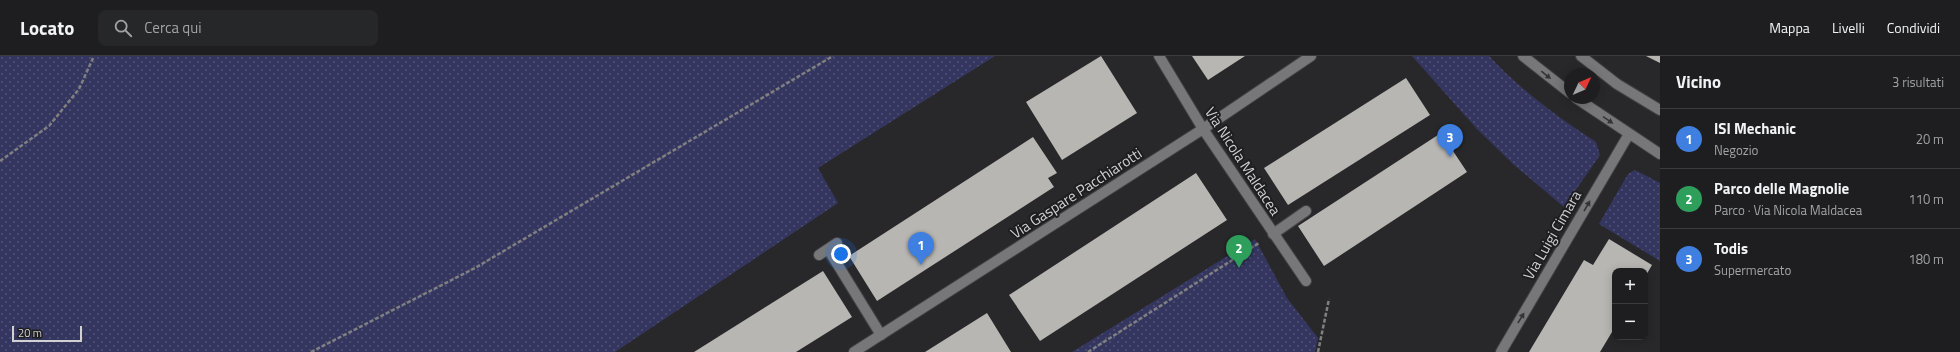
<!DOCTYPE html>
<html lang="it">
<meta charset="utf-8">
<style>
body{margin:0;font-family:"Titillium Web",sans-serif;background:#262729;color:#f1f3f6}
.controls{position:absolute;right:12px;bottom:12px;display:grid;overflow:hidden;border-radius:8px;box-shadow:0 2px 10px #0003}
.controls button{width:36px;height:36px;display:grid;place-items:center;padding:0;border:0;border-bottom:1px solid #3c3c3e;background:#1e1e20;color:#f1f3f6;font:20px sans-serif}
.compass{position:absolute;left:1564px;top:12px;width:36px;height:36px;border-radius:50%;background:#1e1e20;box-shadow:0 2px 10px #0003;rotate:46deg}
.scale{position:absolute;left:12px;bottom:10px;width:70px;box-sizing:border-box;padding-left:4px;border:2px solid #d1d1d3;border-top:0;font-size:11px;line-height:14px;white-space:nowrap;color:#d1d1d3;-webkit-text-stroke:3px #1e1e21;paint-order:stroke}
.you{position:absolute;left:841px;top:198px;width:14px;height:14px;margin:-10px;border:3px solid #fff;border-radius:50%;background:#1a73e8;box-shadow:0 0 0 6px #1a73e833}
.badge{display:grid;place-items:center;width:26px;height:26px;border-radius:50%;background:#db2777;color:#fff;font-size:13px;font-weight:700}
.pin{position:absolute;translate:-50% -33px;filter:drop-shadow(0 1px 2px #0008)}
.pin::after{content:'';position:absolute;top:21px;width:14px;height:12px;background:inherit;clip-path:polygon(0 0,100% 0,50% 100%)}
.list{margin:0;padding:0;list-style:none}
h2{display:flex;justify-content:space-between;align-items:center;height:52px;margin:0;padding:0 16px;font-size:17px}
h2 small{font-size:13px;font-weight:400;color:#a1a2a5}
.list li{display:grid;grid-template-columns:26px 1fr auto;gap:12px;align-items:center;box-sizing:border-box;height:60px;padding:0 16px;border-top:1px solid #3c3c3e}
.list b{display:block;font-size:15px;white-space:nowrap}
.list p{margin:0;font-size:13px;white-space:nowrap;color:#a1a2a5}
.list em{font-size:13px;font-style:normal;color:#a1a2a5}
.icon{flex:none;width:22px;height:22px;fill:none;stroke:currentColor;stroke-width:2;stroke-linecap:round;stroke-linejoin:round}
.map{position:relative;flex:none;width:1660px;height:296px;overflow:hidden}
header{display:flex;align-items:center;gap:24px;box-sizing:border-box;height:56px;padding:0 20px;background:#1e1e20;border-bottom:1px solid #3c3c3e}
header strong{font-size:19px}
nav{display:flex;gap:22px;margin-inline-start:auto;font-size:14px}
.search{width:280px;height:36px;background:#262729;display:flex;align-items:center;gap:10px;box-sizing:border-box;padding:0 14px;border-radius:8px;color:#a1a2a5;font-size:15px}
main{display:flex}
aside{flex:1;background:#1e1e20}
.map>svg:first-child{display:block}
.grass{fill:url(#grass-dots)}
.building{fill:#b7b6b2}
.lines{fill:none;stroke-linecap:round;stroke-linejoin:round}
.lane-casing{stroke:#424345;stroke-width:12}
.street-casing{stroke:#424345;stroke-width:12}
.path{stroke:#808082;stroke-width:2.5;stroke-dasharray:4 2;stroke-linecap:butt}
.lane{stroke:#77777a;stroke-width:10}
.street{stroke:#77777a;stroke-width:10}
.oneway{fill:#343437}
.labels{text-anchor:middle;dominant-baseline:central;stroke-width:4;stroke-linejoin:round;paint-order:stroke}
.street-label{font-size:15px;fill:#d1d1d3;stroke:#1e1e21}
</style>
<header>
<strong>Locato</strong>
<div class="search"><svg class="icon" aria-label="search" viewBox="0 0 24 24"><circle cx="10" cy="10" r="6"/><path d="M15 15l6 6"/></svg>Cerca qui</div>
<nav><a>Mappa</a><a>Livelli</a><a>Condividi</a></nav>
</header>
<main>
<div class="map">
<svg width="1660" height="296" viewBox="0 0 1660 296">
<defs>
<pattern id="grass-dots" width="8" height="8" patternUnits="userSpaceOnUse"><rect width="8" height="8" fill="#35365f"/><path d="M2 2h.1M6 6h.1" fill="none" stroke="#515275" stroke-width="1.8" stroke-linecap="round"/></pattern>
</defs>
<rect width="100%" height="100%" fill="#28282b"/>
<path class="grass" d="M0,0H995L818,112L838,147L615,296H0Z
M1412,0H1489C1521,34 1557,61 1596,86L1600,99L1564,151L1513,108L1477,73Z
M1635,114L1660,127V205L1599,168L1628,118Z
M1255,183L1287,242L1318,282L1315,296H1072Z"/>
<path class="building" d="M1101,0L1137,57L1062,104L1026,46Z
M1192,0H1245L1208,24Z
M1646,0H1660V7Z
M1406,22L1430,59L1288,149L1264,112Z
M1441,77L1467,116L1324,210L1298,170Z
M1033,81L1057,117L1048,122L1054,131L877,245L849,200Z
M1196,117L1227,164L1040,285L1009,239Z
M1609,183L1652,209L1645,221V215H1615V271L1600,296H1529L1584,204L1593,209Z
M823,215L852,261L796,296H694Z
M987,257L1011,296H925Z"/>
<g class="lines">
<defs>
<path id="lane" d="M1273,178L1306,155
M828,193L881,279
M819,199L837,187"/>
<path id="street" d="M1159,0L1203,73L1306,225
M1523,0L1570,37
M1581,0L1617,28L1660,54
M1576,42L1660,98
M854,296L1203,73L1311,0
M1501,296L1629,78"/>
</defs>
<use href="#lane" class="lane-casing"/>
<use href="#street" class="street-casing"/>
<path class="path" d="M0,105L49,70L79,33L94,0
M311,296L475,212L833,0
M1088,296L1259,187
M1318,296L1329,243"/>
<use href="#lane" class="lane"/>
<use href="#street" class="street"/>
</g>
<defs><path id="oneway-solid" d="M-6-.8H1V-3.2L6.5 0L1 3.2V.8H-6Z"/></defs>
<g class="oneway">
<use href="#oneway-solid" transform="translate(1546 19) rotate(39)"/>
<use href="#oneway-solid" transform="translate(1608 64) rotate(34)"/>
<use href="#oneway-solid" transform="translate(1587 150) rotate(-60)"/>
<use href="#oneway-solid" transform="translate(1521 262) rotate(-59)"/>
</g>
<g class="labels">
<g class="street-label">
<text transform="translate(1243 105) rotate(57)">Via Nicola Maldacea</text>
<text transform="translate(1076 137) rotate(-33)">Via Gaspare Pacchiarotti</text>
<text transform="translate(1552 179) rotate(-60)">Via Luigi Cimara</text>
</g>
</g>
</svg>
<div class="controls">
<button>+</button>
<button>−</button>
</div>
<svg class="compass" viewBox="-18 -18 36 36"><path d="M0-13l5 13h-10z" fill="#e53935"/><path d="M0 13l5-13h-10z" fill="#a1a2a5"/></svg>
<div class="scale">20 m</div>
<div class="you"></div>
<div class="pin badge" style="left:921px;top:209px;background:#3f7fe0">1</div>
<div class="pin badge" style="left:1239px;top:212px;background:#2e9e5b">2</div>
<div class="pin badge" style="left:1450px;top:101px;background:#3f7fe0">3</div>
</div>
<aside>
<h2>Vicino<small>3 risultati</small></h2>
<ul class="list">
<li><span class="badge" style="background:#3f7fe0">1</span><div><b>ISI Mechanic</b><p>Negozio</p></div><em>20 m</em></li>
<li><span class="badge" style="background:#2e9e5b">2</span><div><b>Parco delle Magnolie</b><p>Parco · Via Nicola Maldacea</p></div><em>110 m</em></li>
<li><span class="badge" style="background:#3f7fe0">3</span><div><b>Todis</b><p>Supermercato</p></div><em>180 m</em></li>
</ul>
</aside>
</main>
